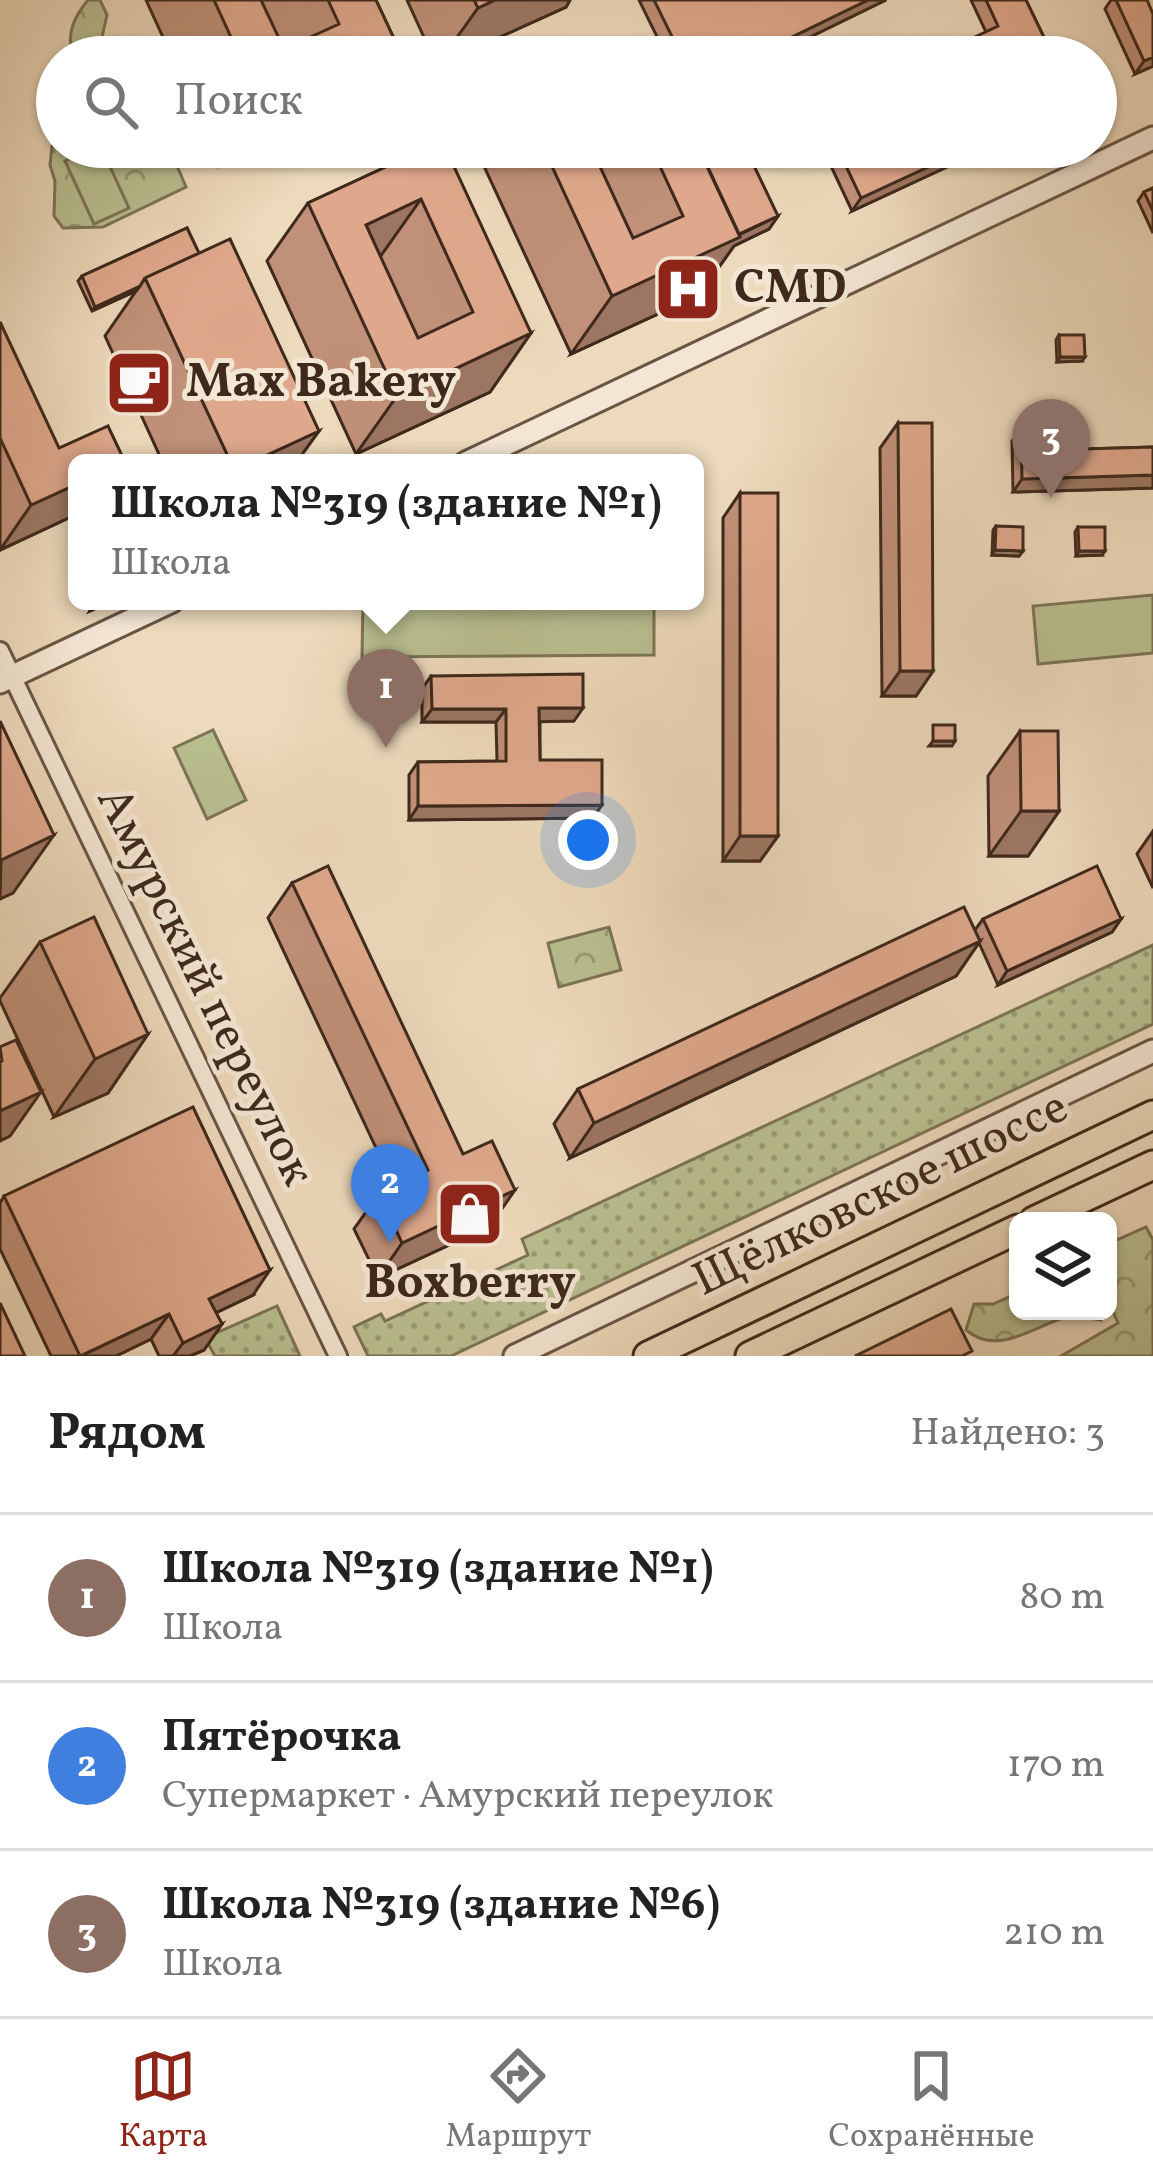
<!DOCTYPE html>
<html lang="ru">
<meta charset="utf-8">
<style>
body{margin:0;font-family:Vollkorn,serif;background:#f6f6f6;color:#222}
.controls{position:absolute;right:36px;bottom:36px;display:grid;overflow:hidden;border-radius:18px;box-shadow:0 3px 9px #0004}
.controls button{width:108px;height:108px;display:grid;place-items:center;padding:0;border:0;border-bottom:3px solid #e0e0e0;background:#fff;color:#222;font:60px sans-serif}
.you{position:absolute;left:588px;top:840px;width:42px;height:42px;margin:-30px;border:9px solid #fff;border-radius:50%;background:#1a73e8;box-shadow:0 0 0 18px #1a73e833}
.badge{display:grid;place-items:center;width:78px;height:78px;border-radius:50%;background:#8f2418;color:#fff;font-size:39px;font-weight:700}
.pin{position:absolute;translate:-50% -99px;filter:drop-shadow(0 3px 6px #0008)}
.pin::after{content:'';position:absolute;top:63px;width:42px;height:36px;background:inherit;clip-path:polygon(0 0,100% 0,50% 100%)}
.popup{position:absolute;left:68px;top:454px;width:636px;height:156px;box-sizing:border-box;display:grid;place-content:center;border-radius:18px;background:#fff;filter:drop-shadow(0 3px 9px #0005);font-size:39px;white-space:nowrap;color:#767676}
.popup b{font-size:45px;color:#222}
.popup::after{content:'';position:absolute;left:50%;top:100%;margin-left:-24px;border:24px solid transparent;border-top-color:#fff}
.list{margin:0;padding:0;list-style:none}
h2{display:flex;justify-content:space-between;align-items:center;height:156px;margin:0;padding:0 48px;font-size:51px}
h2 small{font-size:39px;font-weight:400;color:#767676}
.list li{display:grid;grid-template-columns:78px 1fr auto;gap:36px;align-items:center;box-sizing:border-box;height:168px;padding:0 48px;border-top:3px solid #e0e0e0}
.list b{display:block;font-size:45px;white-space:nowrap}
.list p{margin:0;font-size:39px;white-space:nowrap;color:#767676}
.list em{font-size:39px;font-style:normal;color:#767676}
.icon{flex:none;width:66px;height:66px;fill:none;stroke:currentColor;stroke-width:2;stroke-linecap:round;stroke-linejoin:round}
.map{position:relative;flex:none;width:1153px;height:1356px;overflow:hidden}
.search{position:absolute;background:#fff;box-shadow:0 3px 9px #0004;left:36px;right:36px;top:36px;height:132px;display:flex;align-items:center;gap:30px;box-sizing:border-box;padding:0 42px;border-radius:66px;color:#767676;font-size:45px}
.sheet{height:660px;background:#fff}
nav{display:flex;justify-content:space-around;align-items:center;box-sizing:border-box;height:168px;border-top:3px solid #e0e0e0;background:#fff;font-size:33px;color:#767676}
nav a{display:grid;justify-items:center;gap:6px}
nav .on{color:#8f2418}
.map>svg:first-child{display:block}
.grass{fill:url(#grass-dots);stroke:#7c7456;stroke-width:3}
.forest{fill:url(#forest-crowns);stroke:#7c7456;stroke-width:3}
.garden{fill:#b9bf90;stroke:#7c7456;stroke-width:3}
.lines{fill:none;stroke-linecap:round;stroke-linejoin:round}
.minor-casing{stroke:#6a5544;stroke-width:22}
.tertiary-casing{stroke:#6a5544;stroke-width:27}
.primary-casing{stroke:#3f291c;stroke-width:33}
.minor{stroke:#f3e6d3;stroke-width:16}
.tertiary{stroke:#f3e6d3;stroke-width:21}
.primary{stroke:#edd9bb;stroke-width:27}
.wall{fill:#c09078;stroke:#3f291c;stroke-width:3}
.shaded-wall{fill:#9c7662;stroke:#3f291c;stroke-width:3}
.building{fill:#dfa88c;stroke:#3f291c;stroke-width:3;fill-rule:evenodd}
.labels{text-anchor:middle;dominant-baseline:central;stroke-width:10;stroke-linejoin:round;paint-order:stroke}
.poi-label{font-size:48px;font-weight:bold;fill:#3f291c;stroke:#f3e6d3;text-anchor:start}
.street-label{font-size:48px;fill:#3f291c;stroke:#f3e6d3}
</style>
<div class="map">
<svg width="1153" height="1356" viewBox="0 0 1153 1356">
<defs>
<pattern id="grass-dots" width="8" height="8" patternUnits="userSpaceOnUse" patternTransform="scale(3)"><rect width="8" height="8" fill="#b9bf90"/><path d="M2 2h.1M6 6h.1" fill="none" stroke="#989b75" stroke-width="1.8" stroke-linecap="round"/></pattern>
<pattern id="forest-crowns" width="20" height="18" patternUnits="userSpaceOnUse" patternTransform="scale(3)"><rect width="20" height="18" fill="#b9bf90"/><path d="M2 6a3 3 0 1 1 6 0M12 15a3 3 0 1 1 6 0" fill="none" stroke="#989b75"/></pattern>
</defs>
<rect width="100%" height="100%" fill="#edd9bb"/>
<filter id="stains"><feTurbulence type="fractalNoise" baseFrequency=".00167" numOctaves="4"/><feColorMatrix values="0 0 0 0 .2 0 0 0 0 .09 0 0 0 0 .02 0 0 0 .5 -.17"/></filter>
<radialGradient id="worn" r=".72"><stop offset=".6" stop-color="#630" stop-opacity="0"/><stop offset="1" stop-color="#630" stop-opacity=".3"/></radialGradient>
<path class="grass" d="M1153,945V1024L451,1356H368L354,1327L381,1314L385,1321L528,1255L522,1239Z
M277,1306L300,1356H215L205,1338Z"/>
<path class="forest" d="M88,0H100L107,15L102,37L114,57H74C65,35 74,17 88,0Z
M57,140V147H169L186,187L103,227L63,228L54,216L55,181L50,165L52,146Z
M609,927L621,970L559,987L548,943Z
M1146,1227L1153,1240V1356H1061L1118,1323L1108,1300V1244Z
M1018,1293V1311L1104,1312L1101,1320C1089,1318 1075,1315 1063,1318C1031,1328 997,1356 966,1330L974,1304H993Z"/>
<path class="garden" d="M96,147H101L129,208L94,224L65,161Z
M1153,595V653L1038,664L1033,606Z
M363,601H654V655L362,657Z
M213,730L246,800L207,819L174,748Z"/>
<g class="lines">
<defs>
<path id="minor" d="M0,651L338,1356"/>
<path id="tertiary" d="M466,463L1153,138
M0,682L172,601
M515,1356L1153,1051"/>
<path id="primary" d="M1034,1221L1153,1165
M648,1356L1153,1115
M750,1356L1018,1229"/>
</defs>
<use href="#minor" class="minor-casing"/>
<use href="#tertiary" class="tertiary-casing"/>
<use href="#primary" class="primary-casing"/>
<use href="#minor" class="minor"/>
<use href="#tertiary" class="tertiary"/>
<use href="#primary" class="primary"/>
</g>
<path class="wall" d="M146,0H376L397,45L389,57H172Z
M407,0H570L566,7L456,57H433Z
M639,0H886L769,57H667Z
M971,0H1026L1052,54L933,57L986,32Z
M1111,0H1147L1153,66L1135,74L1105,9Z
M214,147H261L222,165Z
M429,147L531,333L490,392L356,454L267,261L308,203Z
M493,147H698L705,161L778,216L769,229L734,246L699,295L571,354L482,162Z
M822,147H990L852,211Z
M1153,188V233L1138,201L1144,192Z
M187,228L296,463H163L105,336L136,291L92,311L78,281L82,276Z
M0,322L77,514L0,550Z
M1059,335L1082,361L1057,362L1056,340Z
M898,423L933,671L916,696H882L880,448Z
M1021,428L1049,450L1153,447V488L1013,492L1012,441Z
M740,493L778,836L760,861H723V518Z
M996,526L1023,551L1019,556L992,555L993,530Z
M1078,527L1102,555L1076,556L1075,532Z
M86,601H112L90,611Z
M431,676L574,721H540V760L593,818L409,820V775L418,762L497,761L496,722H422V689Z
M1020,731L1059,811L1028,856H989L988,776Z
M1153,831V888L1137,854Z
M292,883L463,1154L490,1226L378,1278L354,1229L379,1194L394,1186L268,918Z
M983,919H1121L1112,932L998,985L979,943L956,976L570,1158L554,1124L578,1089L975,930Z
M40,942L148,1034L108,1093L54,1117L0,1001V998Z
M4,1196L253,1295L216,1313L222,1324L204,1350L190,1356H159L151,1339L116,1356H51L0,1249V1203Z"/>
<path class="shaded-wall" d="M495,0H570L566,7L456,57H443L478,8Z
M868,0H886L769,57H751Z
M397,45L389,57H371Z
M1153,57V66L1135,74L1144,61Z
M235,147H261L222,165Z
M971,147H990L852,211L861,198Z
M421,199L380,257L366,225Z
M778,216L769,229L734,246L699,295L571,354L612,296Z
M140,286L136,291L92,311L95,307Z
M531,333L490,392L356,454L397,396Z
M1060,357H1085L1082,361L1057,362Z
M319,431L296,463H250Z
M1153,475V488L1013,492L1022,479Z
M77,484V514L0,550L31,505Z
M995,550L1023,551L1019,556L992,555Z
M1079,551H1105L1102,555L1076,556Z
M99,601H112L90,611L96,602Z
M900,671H933L916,696H882Z
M539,708H583L574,721L530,722Z
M432,709H506L496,722H422Z
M933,741H955L952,746H929Z
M602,805L593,818L409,820L418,806Z
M1021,811H1059L1028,856H989Z
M54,835L13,893L0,899L1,860Z
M740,836H778L760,861H723Z
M1121,919L1112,932L998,985L1007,971Z
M980,941L956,976L570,1158L594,1123Z
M148,1034L108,1093L54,1117L95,1059Z
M41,1092L10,1136L0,1141V1111Z
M515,1190L490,1226L378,1278L402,1243Z
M270,1270L253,1295L192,1324L209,1299Z
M169,1314L151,1339L116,1356H81Z
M222,1324L204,1350L190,1356H173L183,1343Z"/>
<path class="building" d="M214,0H261L284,49L339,24L328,0H376L397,45L371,57H240Z
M474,0H495L478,8Z
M654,0H868L751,57H682Z
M986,0H1026L1052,54L1064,48L1069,57H933L998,26Z
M1116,0H1147L1153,14V57L1144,61Z
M651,45L657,57H624Z
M429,147H445L531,333L397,396L308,203ZM421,199L473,312L418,338L366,225Z
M543,147H591L633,238L683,216L651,147H698L740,237L612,296Z
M734,147H745L778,216L739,234L705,161Z
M837,147H971L861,198Z
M1153,188V211L1144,192Z
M187,228L199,253L145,278L140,286L95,307L82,276Z
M230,239L319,431L250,463H231L145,278Z
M0,322L59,448L108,426L125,462L77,463V484L31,505L0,438Z
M1059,335H1084L1085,357H1060Z
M898,423H932L933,671H900Z
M1049,427V450L1153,447V475L1022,479L1021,428Z
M740,493H778V836H740Z
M996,526L1023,527V551L995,550Z
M1078,527H1105V551H1079Z
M583,674V708H539L540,760H602V805L418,806V762L506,761V709H432L431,676Z
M0,721L54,835L1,860L0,858Z
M933,725H955V741H933Z
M1020,731H1058L1059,811H1021Z
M328,866L463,1154L492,1141L515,1190L402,1243L379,1194L428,1170L292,883Z
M1097,866L1121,919L1007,971L983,919Z
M964,907L980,941L594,1123L578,1089Z
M94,917L148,1034L95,1059L40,942Z
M16,1040L41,1092L0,1111V1062L2,1061L0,1047Z
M193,1107L270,1270L209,1299L222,1324L183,1343L169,1314L80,1356L4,1196Z
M0,1303L25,1356H0Z
M951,1309L972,1351L962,1356H855Z"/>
<defs>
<symbol id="hospital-square" viewBox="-11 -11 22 22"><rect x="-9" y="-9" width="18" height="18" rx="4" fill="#8f2418" stroke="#f3e6d3"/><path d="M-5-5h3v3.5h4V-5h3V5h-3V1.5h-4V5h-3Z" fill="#fff"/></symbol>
<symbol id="cafe-square" viewBox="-11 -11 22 22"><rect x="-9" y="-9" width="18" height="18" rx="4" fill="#8f2418" stroke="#f3e6d3"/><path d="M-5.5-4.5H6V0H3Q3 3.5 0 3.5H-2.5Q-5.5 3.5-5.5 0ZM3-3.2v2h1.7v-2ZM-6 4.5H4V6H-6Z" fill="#fff"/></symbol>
<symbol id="shop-square" viewBox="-11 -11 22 22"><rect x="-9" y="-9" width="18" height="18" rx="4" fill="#8f2418" stroke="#f3e6d3"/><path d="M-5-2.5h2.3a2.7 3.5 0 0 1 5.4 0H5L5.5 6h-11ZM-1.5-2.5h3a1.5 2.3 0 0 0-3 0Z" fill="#fff"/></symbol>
</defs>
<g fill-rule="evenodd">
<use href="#hospital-square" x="650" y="251" width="76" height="76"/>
<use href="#cafe-square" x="101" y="345" width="76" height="76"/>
<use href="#shop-square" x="432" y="1176" width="76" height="76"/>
</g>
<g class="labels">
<g class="poi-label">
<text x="734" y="289">CMD</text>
<text x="186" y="383">Max Bakery</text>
<text x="470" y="1284" text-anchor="middle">Boxberry</text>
</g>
<g class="street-label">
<text transform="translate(204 987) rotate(64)">Амурский переулок</text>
<text transform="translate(881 1195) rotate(-26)">Щёлковское шоссе</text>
</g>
</g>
<rect width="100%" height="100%" filter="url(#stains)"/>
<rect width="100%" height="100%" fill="url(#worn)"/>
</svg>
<div class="controls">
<button><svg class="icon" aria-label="layers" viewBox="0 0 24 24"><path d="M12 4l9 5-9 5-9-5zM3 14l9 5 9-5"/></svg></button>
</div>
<div class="you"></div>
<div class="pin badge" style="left:386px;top:748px;background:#8d6e63">1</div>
<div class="popup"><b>Школа №319 (здание №1)</b>Школа</div>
<div class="pin badge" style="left:390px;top:1243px;background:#3f7fe0">2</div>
<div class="pin badge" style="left:1051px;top:498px;background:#8d6e63">3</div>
<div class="search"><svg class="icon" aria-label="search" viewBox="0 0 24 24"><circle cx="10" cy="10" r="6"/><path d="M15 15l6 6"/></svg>Поиск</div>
</div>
<section class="sheet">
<h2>Рядом<small>Найдено: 3</small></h2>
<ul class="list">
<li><span class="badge" style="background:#8d6e63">1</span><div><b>Школа №319 (здание №1)</b><p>Школа</p></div><em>80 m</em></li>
<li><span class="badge" style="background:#3f7fe0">2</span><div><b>Пятёрочка</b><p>Супермаркет · Амурский переулок</p></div><em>170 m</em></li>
<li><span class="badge" style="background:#8d6e63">3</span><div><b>Школа №319 (здание №6)</b><p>Школа</p></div><em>210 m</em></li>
</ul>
</section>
<nav>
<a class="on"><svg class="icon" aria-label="map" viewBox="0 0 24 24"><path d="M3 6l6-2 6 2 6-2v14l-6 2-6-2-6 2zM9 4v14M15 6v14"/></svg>Карта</a>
<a><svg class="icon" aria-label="directions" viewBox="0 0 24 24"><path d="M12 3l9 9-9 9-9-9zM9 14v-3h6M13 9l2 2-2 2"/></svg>Маршрут</a>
<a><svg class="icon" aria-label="saved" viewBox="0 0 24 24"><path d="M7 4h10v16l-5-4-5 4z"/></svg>Сохранённые</a>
</nav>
